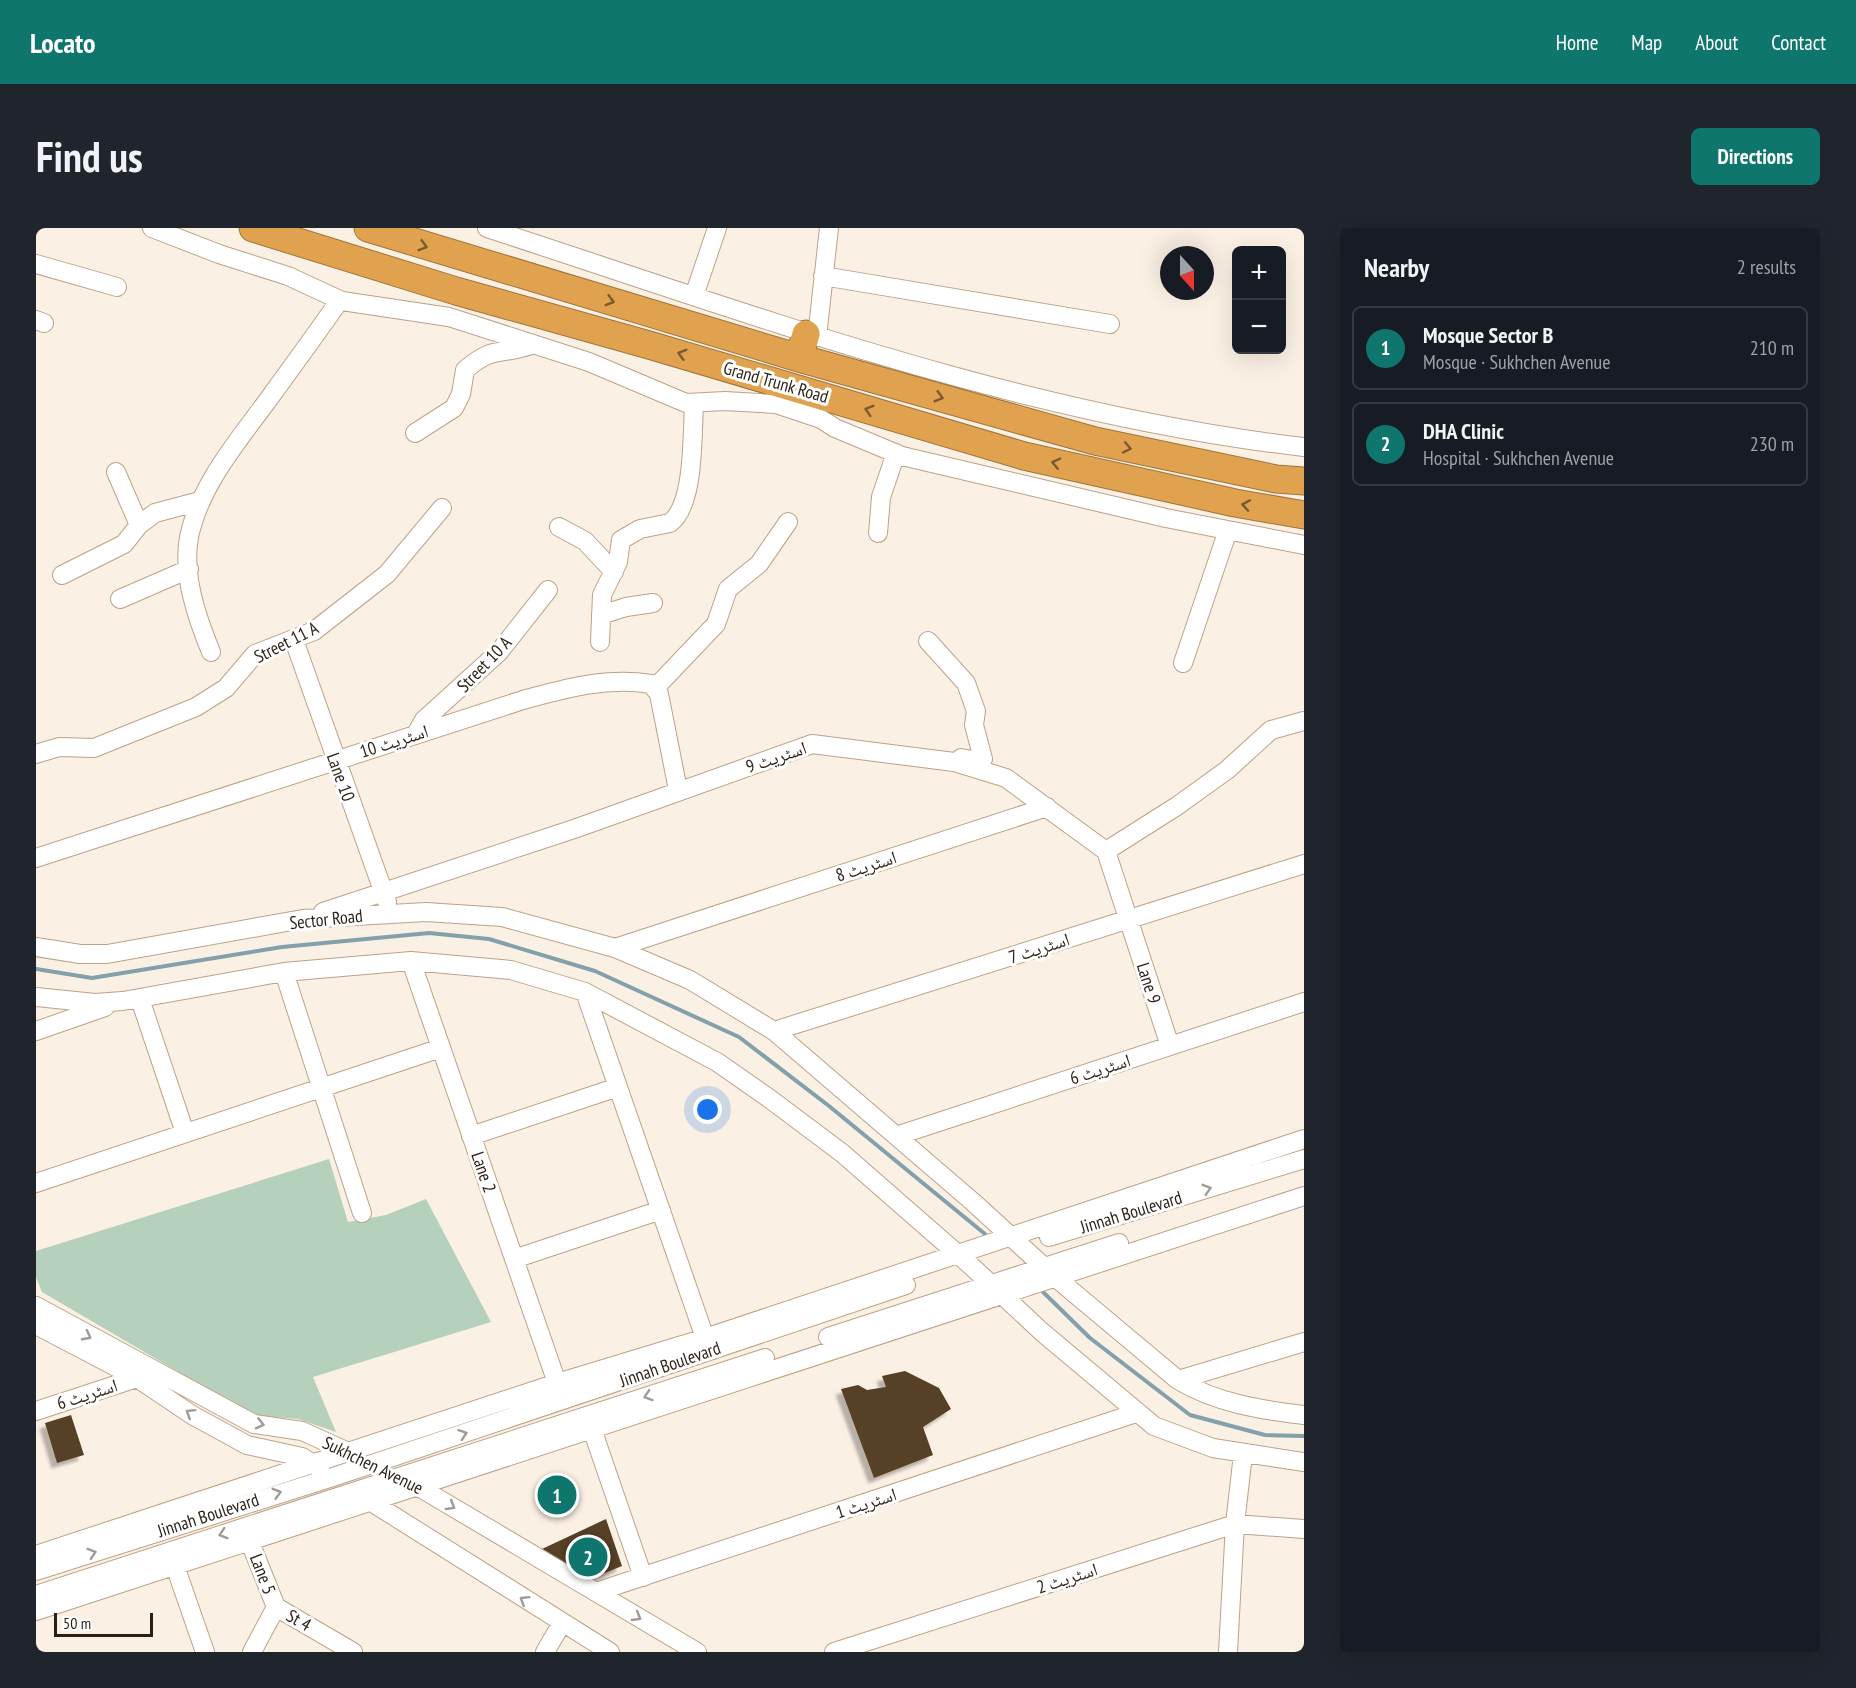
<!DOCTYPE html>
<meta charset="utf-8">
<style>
body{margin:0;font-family:"PT Sans Narrow","Noto Naskh Arabic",sans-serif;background:#20242c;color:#f1f3f6}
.controls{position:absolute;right:18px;top:18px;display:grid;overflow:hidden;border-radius:9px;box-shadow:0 6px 24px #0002}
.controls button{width:54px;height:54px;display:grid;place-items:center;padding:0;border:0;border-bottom:2px solid #363941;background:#171b24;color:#f1f3f6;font:30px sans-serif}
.compass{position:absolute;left:1124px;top:18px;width:54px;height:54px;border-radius:50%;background:#171b24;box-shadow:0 6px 24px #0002;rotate:159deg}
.scale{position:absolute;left:18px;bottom:15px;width:99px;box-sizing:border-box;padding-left:6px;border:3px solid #2a1f15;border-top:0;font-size:16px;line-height:21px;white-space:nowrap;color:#2a1f15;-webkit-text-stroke:4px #fff;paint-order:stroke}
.you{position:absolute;left:672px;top:882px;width:21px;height:21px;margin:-15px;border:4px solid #fff;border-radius:50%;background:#1a73e8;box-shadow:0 0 0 9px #1a73e833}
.badge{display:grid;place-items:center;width:39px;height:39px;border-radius:50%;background:#0f766e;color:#fff;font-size:20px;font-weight:700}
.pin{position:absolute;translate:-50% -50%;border:3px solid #fff;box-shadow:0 2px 6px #0006}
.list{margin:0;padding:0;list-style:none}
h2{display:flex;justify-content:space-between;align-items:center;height:78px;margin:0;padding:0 24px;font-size:26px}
h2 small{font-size:20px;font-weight:400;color:#9ea1a6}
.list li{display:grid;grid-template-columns:39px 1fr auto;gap:18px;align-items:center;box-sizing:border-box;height:84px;margin:0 12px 12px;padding:0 12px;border:2px solid #363941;border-radius:9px}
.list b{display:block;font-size:22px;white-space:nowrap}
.list p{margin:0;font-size:20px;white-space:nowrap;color:#9ea1a6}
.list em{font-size:20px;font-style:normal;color:#9ea1a6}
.map{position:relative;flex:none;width:1268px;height:1424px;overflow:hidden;border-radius:9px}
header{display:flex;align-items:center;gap:36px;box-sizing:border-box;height:84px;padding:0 30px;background:#0f766e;color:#fff}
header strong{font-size:28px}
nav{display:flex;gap:33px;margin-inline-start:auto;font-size:21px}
.intro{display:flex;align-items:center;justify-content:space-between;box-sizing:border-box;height:144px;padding:0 36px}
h1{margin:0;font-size:42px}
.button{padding:15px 27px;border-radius:9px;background:#0f766e;color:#fff;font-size:21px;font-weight:700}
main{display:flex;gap:36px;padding:0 36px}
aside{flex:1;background:#171b24;border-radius:9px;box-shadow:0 6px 24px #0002}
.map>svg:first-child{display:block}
.green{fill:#b5d0bb}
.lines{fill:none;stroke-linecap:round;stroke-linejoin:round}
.stream{stroke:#82a1ab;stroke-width:4}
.building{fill:#563f26;filter:url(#shadow)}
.minor-casing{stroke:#bda286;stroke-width:20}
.highway-casing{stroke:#a0743b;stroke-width:29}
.minor{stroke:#fff;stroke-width:18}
.highway{stroke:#e0a24f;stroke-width:27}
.oneway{stroke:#7c5a2f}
.oneway2{stroke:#9f9a96}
.labels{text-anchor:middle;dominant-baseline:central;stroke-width:6;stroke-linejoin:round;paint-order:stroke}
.street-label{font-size:18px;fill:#2a1f15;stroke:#fff}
</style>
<header>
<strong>Locato</strong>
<nav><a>Home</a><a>Map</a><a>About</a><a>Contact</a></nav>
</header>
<div class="intro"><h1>Find us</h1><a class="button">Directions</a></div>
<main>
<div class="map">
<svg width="1268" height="1424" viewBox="0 0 1268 1424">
<defs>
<filter id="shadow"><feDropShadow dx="-5.5" dy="5.5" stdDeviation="1.5" flood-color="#0004"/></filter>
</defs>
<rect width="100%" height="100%" fill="#fbf0e4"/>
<path class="green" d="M293,931L312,994L350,987L390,971L455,1094L277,1149L300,1204L262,1191L216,1187L6,1064L0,1049V1023Z"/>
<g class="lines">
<path class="stream" d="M0,741L56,750L246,719L393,705L453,711L559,743L703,809L793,878L949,1006
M1007,1064L1054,1110L1154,1187L1229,1207L1268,1208"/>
</g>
<path class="building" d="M869,1143L903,1160L915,1181L887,1199L897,1227L838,1250L805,1161L822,1157L831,1162L850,1159L846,1148Z
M35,1187L48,1227L21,1235L9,1195Z
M570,1291L586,1338L554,1351L506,1321Z"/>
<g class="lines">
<defs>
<path id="minor" d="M116,0L183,26L252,48L306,73L413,89L553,134L650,175L689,173L740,176L785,191L799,200L866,228L1130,290L1268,317
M451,0C718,87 987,187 1268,219
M0,36L81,59
M787,48L1074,96
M658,68L681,0
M0,92L8,95
M781,109L793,0
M379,205L418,180L425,166L429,142C458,117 463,128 495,117
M80,244L103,297
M523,299L549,313L578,344
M842,305L845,269L860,225
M26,347L88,316L103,297L119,285L164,273
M84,371L153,341
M565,387L590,379L617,375
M258,412L351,674
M892,413L930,455L940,483L938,497L947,531L942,533L925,530
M564,414L566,367L582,334L585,312L604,301L634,295C659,277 656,205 658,177
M175,424C161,390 146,347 153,309C164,257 201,214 232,172C256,139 280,106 304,72
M1147,435L1192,302
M619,460L680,396L692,361L723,336L752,294
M380,506L388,492L463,424L512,362
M0,526L23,519L58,520L160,479L190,460L219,426L278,403L351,346L406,280
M0,630L487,472C530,460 571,449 615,456L623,466L642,562
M287,684L538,601L776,516L918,534L970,550L1070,623
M0,719L44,726H71L267,691L390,684L466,689L579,720L654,752L738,803L937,974L1019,1049L1142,1152C1180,1175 1225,1182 1268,1187
M579,720L1011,579
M375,733L521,1155
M248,744L326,985
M549,764L669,1110
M0,769L59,775L87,773L248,744L375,733L475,742L549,764L681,834L734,871L806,925L933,1036L1006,1104L1118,1198L1177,1220L1268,1234
M104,771L149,905
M0,803L69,779
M738,803L1268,636
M1134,818L1070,623L1141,578L1191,542L1235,502L1268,493
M435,908L582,859
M860,908L1268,774
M0,955L405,820
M1013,1009L1268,931
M478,1031L625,982
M0,1078L218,1196L266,1203L319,1227
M0,1097L101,1150L156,1187L211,1217L266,1229L284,1240
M792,1109L1083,1015
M1142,1152L1268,1114
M0,1183L101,1150
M556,1201L607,1349
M376,1255L661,1424
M329,1270L574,1424
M214,1314L240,1379
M0,1327L521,1155L669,1110L1268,911
M139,1338L169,1424
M0,1343L297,1249L870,1057
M560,1364L1100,1185
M0,1367L729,1130
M240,1379L317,1424
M0,1383L1268,968
M216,1424L240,1379
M509,1424L526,1395
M798,1424L1199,1296L1268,1301
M1192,1424L1199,1296L1207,1226"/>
<path id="highway" d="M217,0L420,63L613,117L988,228L1199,275L1268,287
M332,0L763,130L1059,213L1240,251L1268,253
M763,130L770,106"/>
</defs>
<use href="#minor" class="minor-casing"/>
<use href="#highway" class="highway-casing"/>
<use href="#minor" class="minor"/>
<use href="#highway" class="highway"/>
</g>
<defs><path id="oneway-chevron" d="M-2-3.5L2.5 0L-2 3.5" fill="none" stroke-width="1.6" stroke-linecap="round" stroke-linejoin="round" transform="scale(1.5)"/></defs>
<g class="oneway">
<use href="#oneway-chevron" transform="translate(387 18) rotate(16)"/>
<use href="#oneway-chevron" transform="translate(574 73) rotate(16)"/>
<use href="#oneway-chevron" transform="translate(646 126) rotate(-164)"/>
<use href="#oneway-chevron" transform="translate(903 169) rotate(16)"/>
<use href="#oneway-chevron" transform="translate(833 182) rotate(-163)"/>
<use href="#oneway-chevron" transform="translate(1091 220) rotate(12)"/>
<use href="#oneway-chevron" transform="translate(1020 235) rotate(-167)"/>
<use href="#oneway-chevron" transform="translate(1210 277) rotate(-170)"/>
</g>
<g class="oneway2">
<use href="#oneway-chevron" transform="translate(1171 961) rotate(-17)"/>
<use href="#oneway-chevron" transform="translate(51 1108) rotate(28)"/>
<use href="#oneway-chevron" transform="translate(612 1168) rotate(162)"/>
<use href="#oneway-chevron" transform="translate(154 1185) rotate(-148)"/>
<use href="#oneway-chevron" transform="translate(224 1196) rotate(14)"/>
<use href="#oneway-chevron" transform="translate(427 1206) rotate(-19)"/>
<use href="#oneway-chevron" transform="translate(241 1265) rotate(-16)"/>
<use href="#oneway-chevron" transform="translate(415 1278) rotate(31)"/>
<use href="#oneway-chevron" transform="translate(187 1306) rotate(162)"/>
<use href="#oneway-chevron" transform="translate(56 1325) rotate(-18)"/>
<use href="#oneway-chevron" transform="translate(488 1372) rotate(-148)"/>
<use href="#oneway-chevron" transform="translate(601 1389) rotate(31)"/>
</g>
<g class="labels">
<g class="street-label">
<text transform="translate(740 154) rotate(16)">Grand Trunk Road</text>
<text transform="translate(250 414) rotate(-27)">Street 11 A</text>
<text transform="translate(448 436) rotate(-46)">Street 10 A</text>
<text transform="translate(358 513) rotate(-18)">اسٹریٹ 10</text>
<text transform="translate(740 529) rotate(-19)">اسٹریٹ 9</text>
<text transform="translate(305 549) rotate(70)">Lane 10</text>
<text transform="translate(830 638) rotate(-18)">اسٹریٹ 8</text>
<text transform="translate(290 691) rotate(-6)">Sector Road</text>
<text transform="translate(1003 720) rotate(-18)">اسٹریٹ 7</text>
<text transform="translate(1113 755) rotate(72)">Lane 9</text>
<text transform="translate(1064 841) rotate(-18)">اسٹریٹ 6</text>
<text transform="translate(448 944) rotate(71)">Lane 2</text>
<text transform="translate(1095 984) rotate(-17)">Jinnah Boulevard</text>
<text transform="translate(634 1136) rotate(-19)">Jinnah Boulevard</text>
<text transform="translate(51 1166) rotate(-18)">اسٹریٹ 6</text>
<text transform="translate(337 1237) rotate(26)">Sukhchen Avenue</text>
<text transform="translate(830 1275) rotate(-18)">اسٹریٹ 1</text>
<text transform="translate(172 1287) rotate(-18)">Jinnah Boulevard</text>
<text transform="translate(227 1346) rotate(69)">Lane 5</text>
<text transform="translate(1031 1350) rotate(-18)">اسٹریٹ 2</text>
<text transform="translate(263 1392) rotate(30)">St 4</text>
</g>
</g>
</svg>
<div class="controls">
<button>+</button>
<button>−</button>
</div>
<svg class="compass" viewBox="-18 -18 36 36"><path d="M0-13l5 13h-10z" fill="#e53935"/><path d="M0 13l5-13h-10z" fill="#9ea1a6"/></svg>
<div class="scale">50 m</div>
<div class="you"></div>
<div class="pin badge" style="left:521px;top:1267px">1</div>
<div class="pin badge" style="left:552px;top:1329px">2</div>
</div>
<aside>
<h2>Nearby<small>2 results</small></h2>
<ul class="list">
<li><span class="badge">1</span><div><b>Mosque Sector B</b><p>Mosque · Sukhchen Avenue</p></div><em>210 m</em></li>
<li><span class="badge">2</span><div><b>DHA Clinic</b><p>Hospital · Sukhchen Avenue</p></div><em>230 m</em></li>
</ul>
</aside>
</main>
